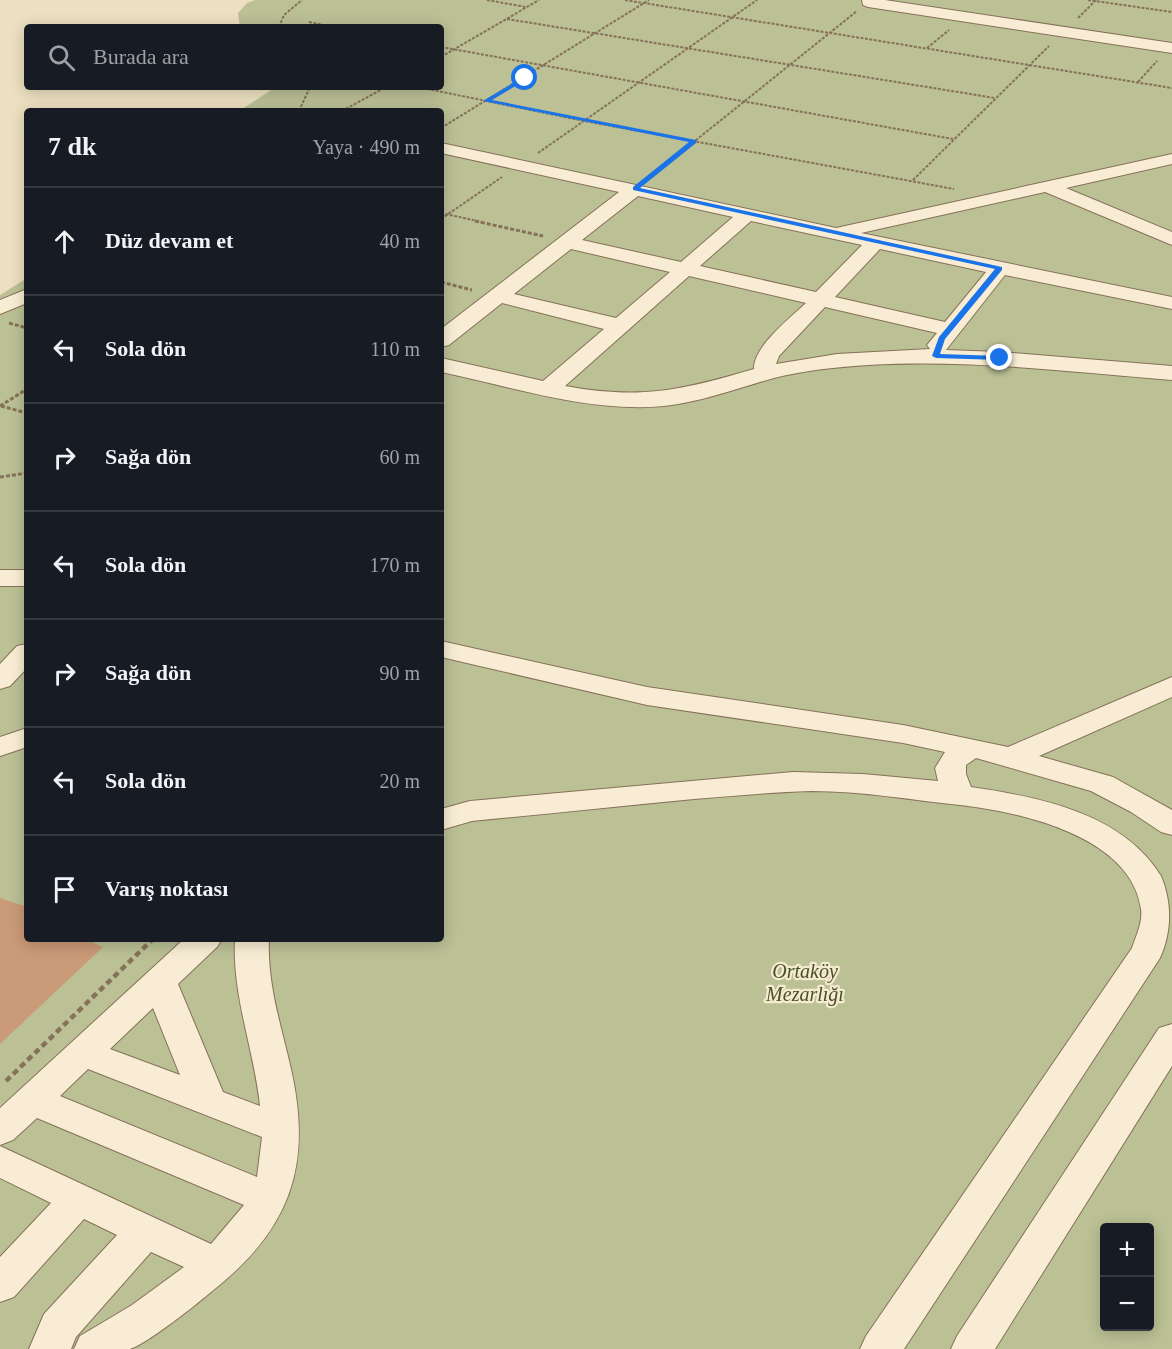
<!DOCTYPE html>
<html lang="tr">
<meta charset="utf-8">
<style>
body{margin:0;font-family:"Times New Roman",serif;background:#242831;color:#f1f3f6}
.controls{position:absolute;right:18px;bottom:18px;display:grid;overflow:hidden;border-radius:6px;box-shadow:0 3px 15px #0003}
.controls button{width:54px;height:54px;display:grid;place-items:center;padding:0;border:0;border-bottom:2px solid #363941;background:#171b24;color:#f1f3f6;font:30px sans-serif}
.stop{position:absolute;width:18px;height:18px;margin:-14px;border:4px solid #1a73e8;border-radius:50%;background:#fff}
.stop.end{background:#1a73e8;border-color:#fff;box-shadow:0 2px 6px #0008}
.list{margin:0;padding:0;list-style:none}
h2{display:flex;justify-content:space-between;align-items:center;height:78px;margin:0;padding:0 24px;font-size:26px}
h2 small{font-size:20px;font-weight:400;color:#9ea1a6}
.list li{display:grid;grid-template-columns:39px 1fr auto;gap:18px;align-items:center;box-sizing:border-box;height:108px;padding:0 24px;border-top:2px solid #363941}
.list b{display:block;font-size:22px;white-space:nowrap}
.list em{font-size:20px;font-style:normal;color:#9ea1a6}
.icon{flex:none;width:33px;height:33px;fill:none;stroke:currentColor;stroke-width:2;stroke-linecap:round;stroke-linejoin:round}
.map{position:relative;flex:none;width:1172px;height:1349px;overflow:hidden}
.search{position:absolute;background:#171b24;box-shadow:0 3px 15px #0003;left:24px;top:24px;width:420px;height:66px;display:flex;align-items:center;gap:15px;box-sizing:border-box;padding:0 21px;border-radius:6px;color:#9ea1a6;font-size:22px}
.panel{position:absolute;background:#171b24;box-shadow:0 3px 15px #0003;left:24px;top:108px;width:420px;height:834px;border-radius:6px}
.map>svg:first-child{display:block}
.cemetery{fill:#bbc095;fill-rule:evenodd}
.building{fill:#cb9a78}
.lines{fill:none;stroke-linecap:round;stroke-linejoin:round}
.minor-casing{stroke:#867159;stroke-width:2}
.path-far2{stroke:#867159;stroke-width:2;stroke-dasharray:3 1.5;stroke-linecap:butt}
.path-far1{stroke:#867159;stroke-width:3;stroke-dasharray:4 2;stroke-linecap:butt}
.path{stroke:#867159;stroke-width:4.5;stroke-dasharray:6 4;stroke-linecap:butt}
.minor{fill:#f8edd4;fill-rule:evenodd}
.route{fill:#1a73e8}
.labels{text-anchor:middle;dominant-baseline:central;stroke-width:4.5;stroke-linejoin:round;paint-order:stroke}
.near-park-label{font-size:20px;font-style:italic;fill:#475224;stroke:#f5ead1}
</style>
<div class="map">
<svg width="1172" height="1349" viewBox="0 0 1172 1349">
<rect width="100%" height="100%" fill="#ede0c1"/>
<path class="cemetery" d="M255,0H1172V1349H0V295L27,278V939H441V111H239L276,87H441V27H240L238,13L247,3ZM1104,1228H1150V1326H1104Z"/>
<path class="building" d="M0,898L27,907V939H85L103,947L0,1044Z"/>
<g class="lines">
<defs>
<path id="minor" d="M862,0H885L1172,43V53L868,7L863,5Z
M441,143L836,228L1172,154V164L1066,188L1172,232V245L1045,192L861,233L1172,297V309L1005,275L946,350L1000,352L1172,366V380C1071,372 970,359 869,365C837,367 805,370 774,378C738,388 702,402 664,406C589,413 514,387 441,372V358L543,381L604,329L502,303L449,345L441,347V329L619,192L441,153ZM638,196L733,217L681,262L582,240ZM751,221L862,245L816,292L700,266ZM571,249L670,272L616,318L514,294ZM880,249L986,272L945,322L835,297ZM689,276L806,303C790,318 753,347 754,369C683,390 641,400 565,386ZM825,307L937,333L927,345L930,349L837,354L776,364L779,356Z
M27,289V303L0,314V300Z
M0,570H27V586H0Z
M441,641L647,687L903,725L1008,747L1172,677V697L1039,756L1113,777L1172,810V835L1161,832L1131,812L1091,791L976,758L966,765V774L971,787C1039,797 1122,813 1161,876C1172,902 1172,932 1160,958L904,1349H860L866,1336L1132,948C1136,936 1143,922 1141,909C1131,836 1020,812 960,805C911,800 862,791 811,791C772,792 733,796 694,799C620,806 546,814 472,821L441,830V809L470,801L793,772L863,774L938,781L935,768L945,752L903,743L647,705L441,657Z
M27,644V668L10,686L0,689V664L17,646Z
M27,728V747L0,756V737Z
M184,939H222L217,947L178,984L223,1092L260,1106C254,1049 232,996 235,939H269C267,984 281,1025 291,1069C313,1166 290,1230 211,1292C197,1304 143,1347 129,1349C111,1349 92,1349 74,1349L80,1336L132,1305L184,1267L151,1252L76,1337L71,1349H29L44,1314L117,1235L84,1219L14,1297L0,1302V1257L51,1203L0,1178V1146L211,1244L244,1205L37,1118L13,1140L0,1145V1108ZM153,1008L180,1075L110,1049ZM88,1069L262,1137L257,1177L60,1096Z
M1172,1024V1066L995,1349H951L957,1336L1159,1028Z"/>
</defs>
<use href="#minor" class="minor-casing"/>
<path class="path-far2" d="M487,0L526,7
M625,0L1172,88
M1088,0L1172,12
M1078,18L1096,0
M507,19L995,98
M309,22L333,27
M279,27L284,15L302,0
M441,47L953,139
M927,48L949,30
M441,57L539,0
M1138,82L1157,61
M418,87L584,121L954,189
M299,111L310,87
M342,111L386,87
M441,128L649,0
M538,153L757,0
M650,177L857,11
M913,180L1049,46
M441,213L482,222
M441,219L502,177"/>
<path class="path-far1" d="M475,221L543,236
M441,282L472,290
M9,323L27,328
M0,406L27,389
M1,406L27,413
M0,477L27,473"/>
<path class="path" d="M6,1081L153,939"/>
<use href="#minor" class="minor"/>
</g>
<path class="route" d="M525,76L527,79L492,100L696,140V143L640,188L1002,267V270L945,339L940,354L1000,356L1003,358L1000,360L936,358L932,356L939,337L995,269L633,190V187L689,142L483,101Z"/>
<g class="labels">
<g class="near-park-label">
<text x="805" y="971">Ortaköy<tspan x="805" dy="23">Mezarlığı</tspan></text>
</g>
</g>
</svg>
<div class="controls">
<button>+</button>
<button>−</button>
</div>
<div class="stop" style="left:525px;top:78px"></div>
<div class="stop end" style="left:1000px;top:358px"></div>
<div class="search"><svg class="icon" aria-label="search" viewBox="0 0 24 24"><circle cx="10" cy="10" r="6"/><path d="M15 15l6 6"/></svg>Burada ara</div>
<section class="panel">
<h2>7 dk<small>Yaya · 490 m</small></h2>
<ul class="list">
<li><svg class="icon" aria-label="ahead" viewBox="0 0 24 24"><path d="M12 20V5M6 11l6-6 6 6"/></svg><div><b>Düz devam et</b></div><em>40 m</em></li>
<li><svg class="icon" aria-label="left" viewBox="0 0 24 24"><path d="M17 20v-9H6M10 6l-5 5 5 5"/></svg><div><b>Sola dön</b></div><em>110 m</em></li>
<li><svg class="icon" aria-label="right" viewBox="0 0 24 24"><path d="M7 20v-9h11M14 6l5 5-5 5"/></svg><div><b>Sağa dön</b></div><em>60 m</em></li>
<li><svg class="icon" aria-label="left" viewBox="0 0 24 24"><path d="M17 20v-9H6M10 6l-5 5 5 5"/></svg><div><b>Sola dön</b></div><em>170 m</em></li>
<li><svg class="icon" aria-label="right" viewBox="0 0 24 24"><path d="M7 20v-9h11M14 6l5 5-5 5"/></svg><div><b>Sağa dön</b></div><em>90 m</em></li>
<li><svg class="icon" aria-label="left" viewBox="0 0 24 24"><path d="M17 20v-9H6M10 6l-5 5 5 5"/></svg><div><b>Sola dön</b></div><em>20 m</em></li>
<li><svg class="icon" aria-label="arrive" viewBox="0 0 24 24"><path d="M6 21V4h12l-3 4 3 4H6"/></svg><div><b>Varış noktası</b></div></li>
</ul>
</section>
</div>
